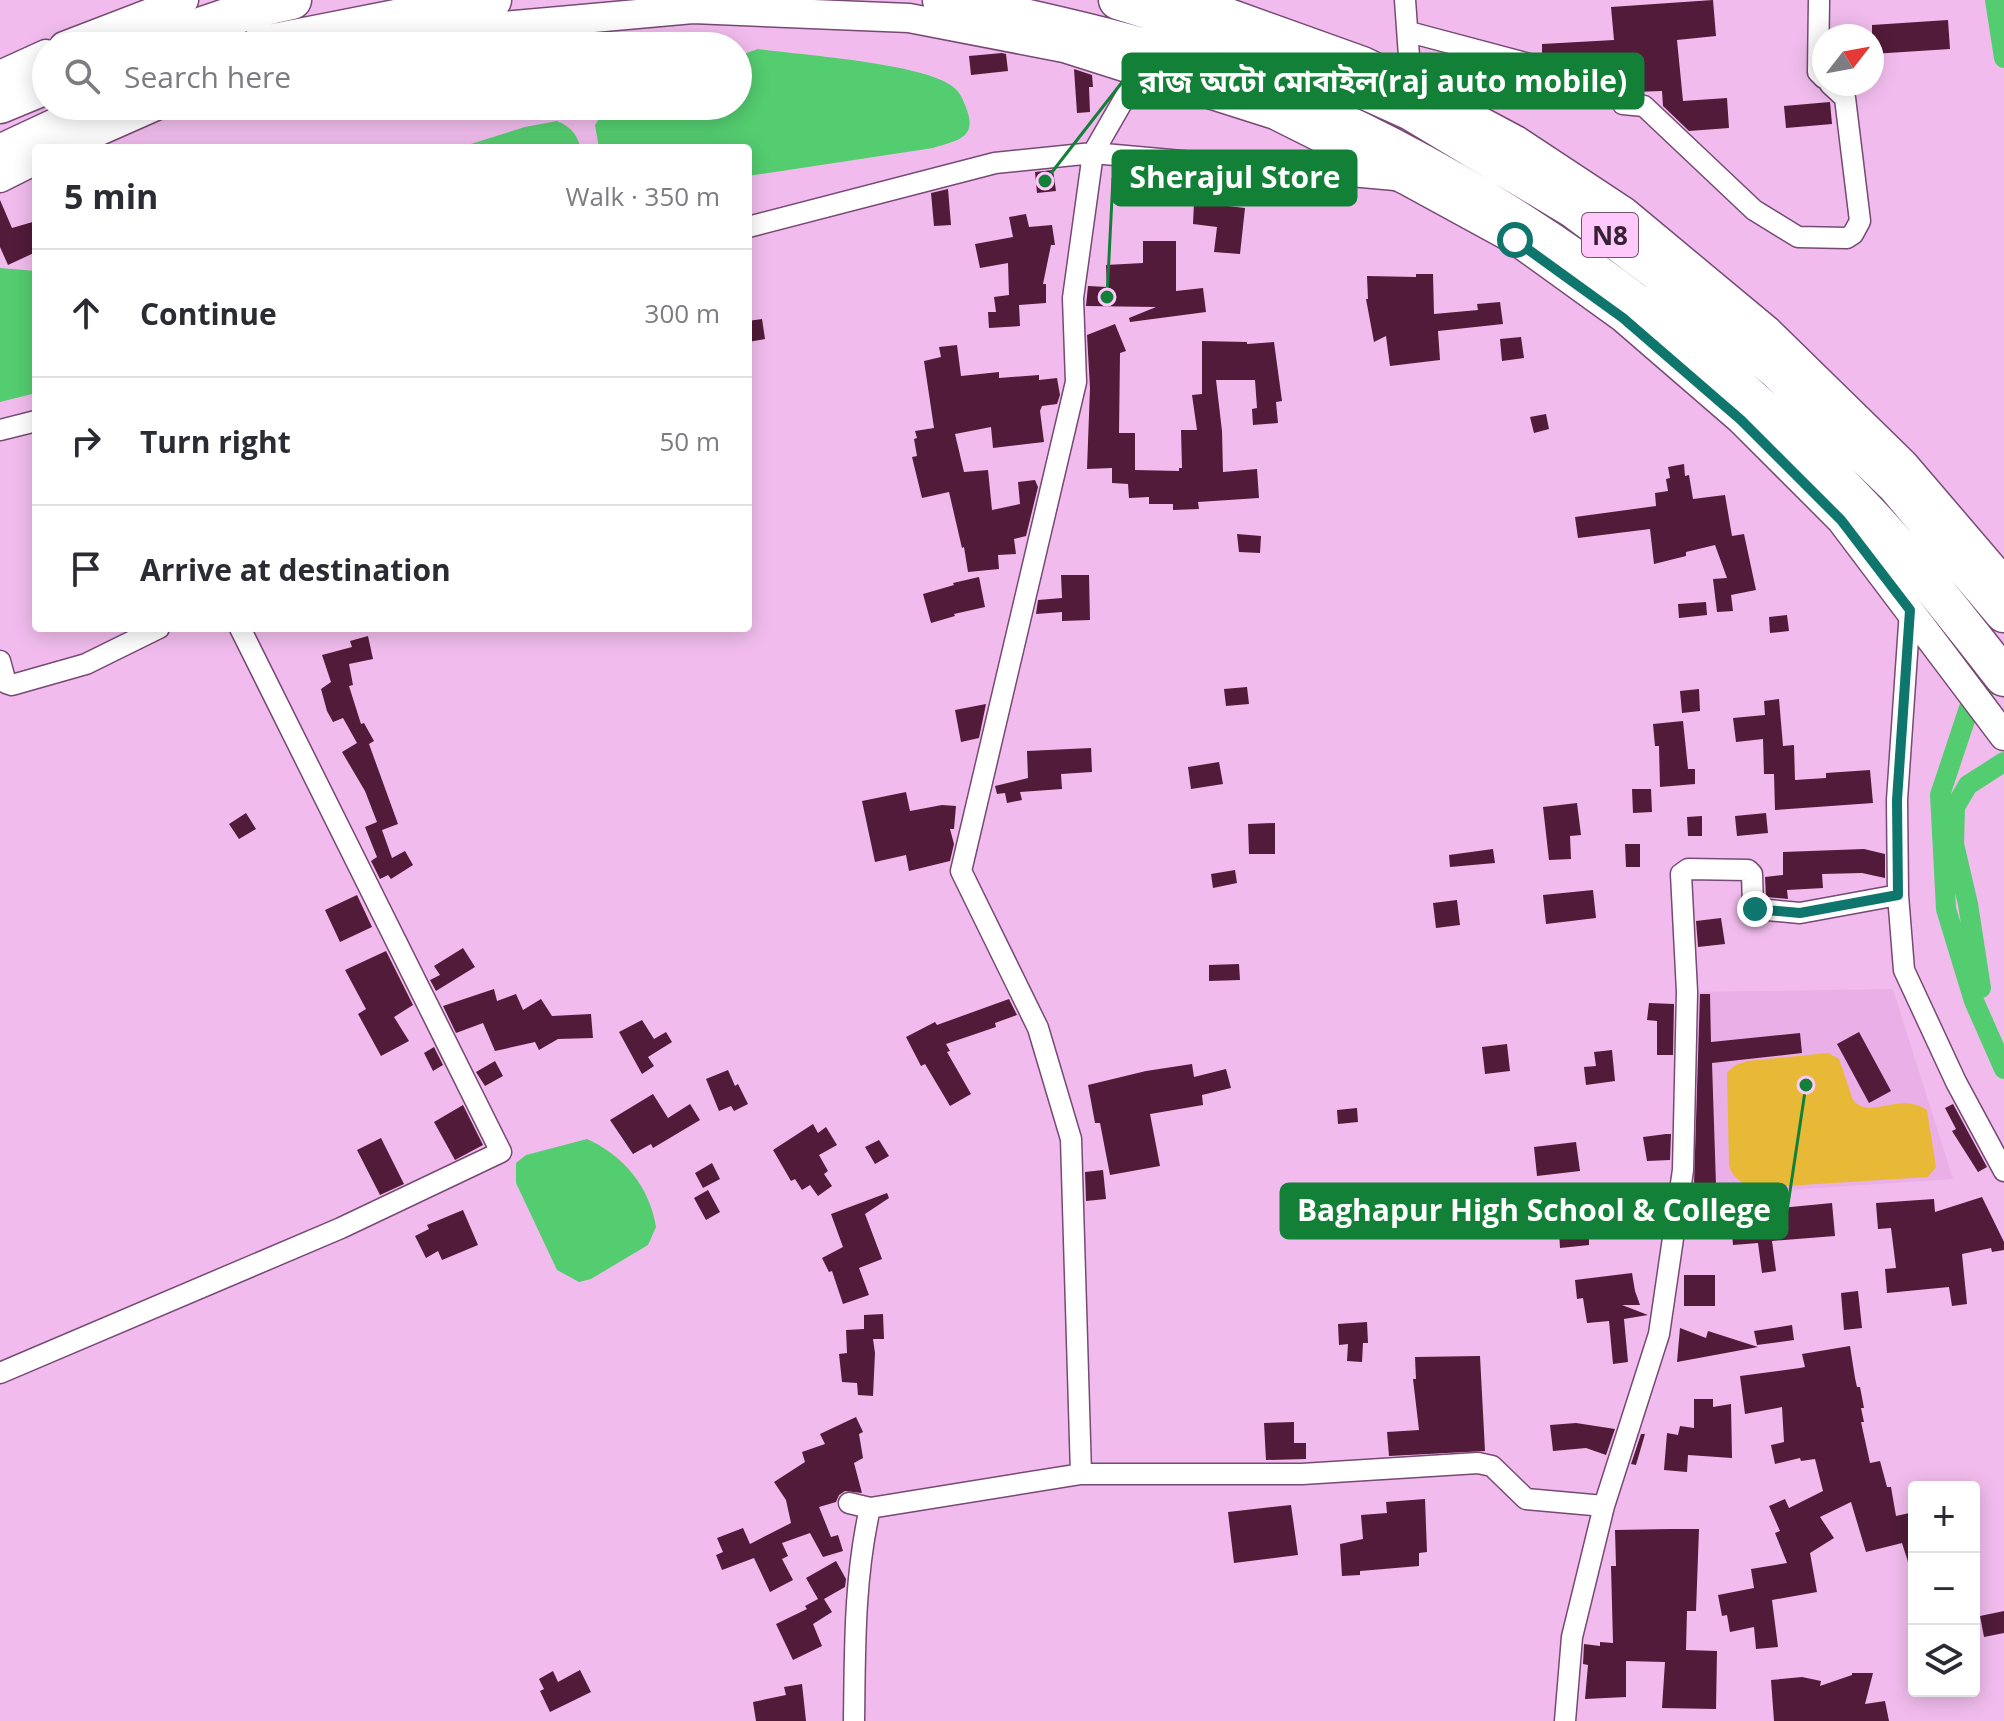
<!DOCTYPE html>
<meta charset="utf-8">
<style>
body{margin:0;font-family:"Open Sans","Noto Sans Bengali",sans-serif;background:#f2f2f3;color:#2b2b33}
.controls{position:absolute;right:24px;bottom:24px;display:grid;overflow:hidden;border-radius:8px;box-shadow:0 4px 20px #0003}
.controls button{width:72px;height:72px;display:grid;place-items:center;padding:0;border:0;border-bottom:2px solid #e1e1e2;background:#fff;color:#2b2b33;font:40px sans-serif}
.compass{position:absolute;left:1812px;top:24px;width:72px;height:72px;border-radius:50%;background:#fff;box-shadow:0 4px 20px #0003;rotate:59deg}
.stop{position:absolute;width:24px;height:24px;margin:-18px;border:6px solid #0f766e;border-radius:50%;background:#fff}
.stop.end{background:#0f766e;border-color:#fff;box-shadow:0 2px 8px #0008}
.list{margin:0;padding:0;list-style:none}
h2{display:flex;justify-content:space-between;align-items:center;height:104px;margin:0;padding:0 32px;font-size:34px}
h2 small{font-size:26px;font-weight:400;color:#7c7c81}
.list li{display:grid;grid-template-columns:52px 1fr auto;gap:24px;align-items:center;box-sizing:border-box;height:128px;padding:0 32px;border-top:2px solid #e1e1e2}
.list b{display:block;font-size:30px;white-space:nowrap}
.list em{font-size:26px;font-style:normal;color:#7c7c81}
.icon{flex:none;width:44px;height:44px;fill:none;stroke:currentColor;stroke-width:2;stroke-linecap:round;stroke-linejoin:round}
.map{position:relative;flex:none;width:2004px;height:1721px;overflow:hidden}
.search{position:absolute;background:#fff;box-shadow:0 4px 20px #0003;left:32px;top:32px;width:720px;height:88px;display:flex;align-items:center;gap:20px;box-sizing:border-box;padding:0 28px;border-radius:44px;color:#7c7c81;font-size:30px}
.panel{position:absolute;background:#fff;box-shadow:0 4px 20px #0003;left:32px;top:144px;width:720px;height:488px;border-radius:8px}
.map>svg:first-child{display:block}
.built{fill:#eaafe6}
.green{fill:#e7b937}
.water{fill:#54cd70}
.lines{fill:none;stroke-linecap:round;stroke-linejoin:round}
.canal{stroke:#54cd70;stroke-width:20}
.building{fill:#511b39}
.street-casing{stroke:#774975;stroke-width:23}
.secondary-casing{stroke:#774975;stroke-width:31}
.highway-casing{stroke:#774975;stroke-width:41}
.street{stroke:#fff;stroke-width:20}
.secondary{stroke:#fff;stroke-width:28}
.highway{stroke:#fff;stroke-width:38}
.route{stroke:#0f766e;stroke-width:10}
.labels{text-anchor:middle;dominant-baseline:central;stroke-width:8;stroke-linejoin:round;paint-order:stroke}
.shield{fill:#ffc9fb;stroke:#735470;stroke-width:2}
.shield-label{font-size:26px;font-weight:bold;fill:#372235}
.leader{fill:none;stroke:#128037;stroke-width:3}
.callout-dot{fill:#128037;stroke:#ffc9fb;stroke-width:3}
.callout{fill:#128037;stroke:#128037;stroke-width:3}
.callout-label{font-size:30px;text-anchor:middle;font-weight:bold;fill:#fff}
</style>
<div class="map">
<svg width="2004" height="1721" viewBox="0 0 2004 1721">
<rect width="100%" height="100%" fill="#f1bced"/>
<path class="built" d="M1893,989L1953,1179L1687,1197L1688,992Z"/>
<path class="green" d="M1828,1053L1839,1059L1853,1100C1871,1121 1898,1091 1927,1110L1936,1167L1928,1177L1754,1188C1742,1183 1732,1178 1729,1165L1727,1072L1736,1065L1747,1061Z"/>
<path class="water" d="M758,49C800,55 921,63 952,86C959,91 962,97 965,105C979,138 959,140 933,148L748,176V148H599L595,125L604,111L613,106H738V56Z
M557,121C571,127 576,133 581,148H458L525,127Z
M0,268L36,271V393L0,402Z
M587,1139C623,1155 650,1187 656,1227L648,1245L591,1279L579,1282L557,1270L516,1183V1163L526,1155Z"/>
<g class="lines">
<path class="canal" d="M1995,0L2004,58
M2004,670L1971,702L1940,795L1946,909L1974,1001L2004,1069
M1981,988L1968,904L1954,844L1955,807L1968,785L2004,762"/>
</g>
<path class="building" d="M1713,0L1716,36L1677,40L1683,101L1727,98L1729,128L1689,131L1663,106L1662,91L1633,92L1628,79L1626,60L1574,63L1542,54V44L1614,40L1611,7Z
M1948,20L1950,49L1872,54V25Z
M1002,53L1006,54L1008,71L971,75L969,56Z
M1074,69L1092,75L1093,87H1089L1090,112L1077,113Z
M1830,102L1832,124L1786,128L1784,106Z
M1053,170L1056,191L1037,193L1035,172Z
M948,189L951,225L934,226L931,193Z
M0,200L12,228L36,221V252L8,265L0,247Z
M1194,202L1245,208L1240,254L1214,252L1217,227L1193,224Z
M1026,214L1029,227L1052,225L1055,245H1051L1043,284H1046V303L1019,305L1020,326L989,328L988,312H996L994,297L1009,295L1008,263L980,268L975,244L1013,237L1009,217Z
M1143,241H1176V291L1203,288L1206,312L1130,322L1129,318L1156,307L1086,306L1088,286L1107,287L1106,265L1143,263Z
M1416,274H1433L1434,314L1478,310L1477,304L1500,302L1503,324L1438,331L1440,360L1390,366L1386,336L1374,342L1366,299H1368L1367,276L1416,277Z
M762,319L765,339L748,342V321Z
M1115,324L1126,351L1120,353L1119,433H1135V470L1179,471V468H1182L1181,430H1197L1192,395L1202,394V341L1247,342V344L1274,342L1282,401L1276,402L1278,423L1253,425L1252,409L1257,408L1255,380H1216L1222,431L1223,472L1257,469L1259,498L1198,502L1199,509L1173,510V504H1149V497L1129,498L1128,484L1112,483V468L1087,469L1090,388L1087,335Z
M1521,337L1524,358L1502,361L1500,339Z
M957,345L961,376L999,372V378L1039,375V380L1057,378L1060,395L1057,404L1042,406L1040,411L1044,442L993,448L991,427L955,434L964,472L988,470L992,510L1020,504L1018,482L1035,480L1038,487L1026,536L1014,539L1016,554L998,555L999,569L968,572L964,547L962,548L949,492L922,498L912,457L917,456L914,439L917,438L915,431L934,428L924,361L941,357L939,347Z
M1546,414L1549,429L1534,433L1530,417Z
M1684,464L1685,476L1689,475L1693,499L1725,495L1732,536L1744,534L1756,590L1731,595L1733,611L1717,612L1713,579L1727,578L1715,545L1686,552V556L1654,564L1650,529L1578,538L1575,517L1656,506L1655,493L1668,491L1666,479L1670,478L1668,467Z
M1237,534L1261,536L1260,553L1239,552Z
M1061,575H1089L1090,620L1062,621V612L1036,614L1038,600L1062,598Z
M979,577L985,607L954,614L955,616L931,623L923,594L954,585L953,583Z
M1706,602L1707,615L1679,618L1678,604Z
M1787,615L1789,631L1770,633L1769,617Z
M368,636L373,659L349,664L353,685L349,686L361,724L364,723L374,741L369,744L398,824L382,830L392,858L405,851L413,865L391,879L388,875L380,879L371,861L377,857L365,827L377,822L365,791L342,752L357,743L343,718L333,722L327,711L321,689L331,682L322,655L352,647L350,641Z
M1247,687L1249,704L1226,706L1224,689Z
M1699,689L1700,711L1682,713L1680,691Z
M1779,699L1783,746L1794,745L1795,780L1826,778V773L1870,770L1873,803L1775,810L1774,774H1764L1763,739L1736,742L1733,718L1765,715L1764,701Z
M986,704L979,738L961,742L955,710Z
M1683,721L1688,769H1695V784L1660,787L1659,746H1655L1653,724Z
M1091,748L1092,772L1061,774L1062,789L1020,792L1022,800L1007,803L1005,793L997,794L995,786L1028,778L1027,751Z
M1219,762L1223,784L1191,789L1188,767Z
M1632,789H1651L1652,812L1633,813Z
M906,792L910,811L942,805L956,806L954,829H950L954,844L950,861L909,871L906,855L875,862L862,801Z
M1577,803L1581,835L1570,836L1571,859L1549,860L1543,807Z
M246,813L256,829L239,839L229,824Z
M1766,813L1768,833L1737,836L1735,816Z
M1702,816V836H1688L1687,817Z
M1275,823V854H1249L1248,824Z
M1625,844H1640V867H1626Z
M1493,849L1495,863L1450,867L1449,855Z
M1864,849L1885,854V878L1862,873L1822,874L1823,888L1787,890L1788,899L1766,897L1765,877L1783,875V852Z
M1235,870L1237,883L1213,888L1211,874Z
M1593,890L1596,918L1546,924L1543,895Z
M357,895L372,927L340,942L325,910Z
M1457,900L1460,925L1436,928L1433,903Z
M1721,918L1725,944L1698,947L1696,921Z
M463,948L475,967L436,991L430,980L440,975L434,966Z
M386,951L413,1005L394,1017L409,1041L381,1056L358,1014L366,1009L345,970Z
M1239,964L1240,980L1209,981V965Z
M494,989L497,1001L516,994L523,1010L541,999L552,1016L591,1014L593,1038L558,1039L539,1050L535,1042L495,1051L483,1023L456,1033L443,1006Z
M1700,994H1710L1711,1042L1800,1033L1802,1053L1712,1063L1716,1185H1694Z
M1009,999L1017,1015L995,1023L996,1027L946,1044L950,1051L947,1052L971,1094L950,1106L925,1064L921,1066L906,1037L935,1022L937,1025Z
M1649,1003L1674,1004L1673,1055H1657V1021L1647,1020Z
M642,1020L654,1039L666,1032L672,1042L648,1057L654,1066L642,1074L619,1032Z
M1859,1032L1891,1091L1869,1103L1837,1044Z
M1507,1044L1510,1071L1485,1074L1482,1047Z
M434,1047L443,1065L433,1071L424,1053Z
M1612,1050L1615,1081L1586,1085L1584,1067L1596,1066L1594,1052Z
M495,1061L503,1076L485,1086L476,1072Z
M1192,1064L1194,1077L1226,1069L1231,1088L1202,1095L1203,1105L1150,1114L1160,1166L1110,1175L1100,1123H1095L1088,1085L1146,1071Z
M728,1070L735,1086L738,1084L748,1104L734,1111L731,1106L719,1111L706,1079Z
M653,1094L668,1118L690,1104L700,1120L653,1148L651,1144L633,1154L610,1120Z
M1953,1104L1987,1167L1978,1172L1952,1131L1956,1129L1945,1108Z
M463,1105L483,1145L455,1160L434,1122Z
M1357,1108L1358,1122L1338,1124L1337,1110Z
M813,1124L818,1133L826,1127L837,1145L819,1155L828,1171L824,1174L832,1186L818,1196L810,1185L802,1190L795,1179L791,1181L773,1150Z
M1666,1134H1671L1670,1160L1647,1161L1643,1137Z
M381,1138L404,1184L380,1195L357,1150Z
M879,1140L889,1156L875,1164L865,1147Z
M1576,1142L1580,1171L1537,1176L1534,1147Z
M712,1163L720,1179L703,1188L695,1173Z
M1103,1170L1106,1199L1086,1201L1085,1172Z
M708,1190L720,1212L706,1220L694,1198Z
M887,1193L889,1198L865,1214L882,1259L859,1268L869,1295L843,1304L832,1271L829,1272L822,1258L843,1247L831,1214Z
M1982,1197L2004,1242V1250L1992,1252L1991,1248L1962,1254L1967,1304L1952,1306L1949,1287L1887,1293L1885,1269L1896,1268L1891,1228L1878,1229L1876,1203L1934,1199L1935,1212Z
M1832,1203L1835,1236L1772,1241L1776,1271L1762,1273L1758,1243L1733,1245L1730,1213Z
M463,1210L478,1245L442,1260L438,1251L426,1258L415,1236L429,1229L427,1225Z
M1578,1228L1579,1231L1589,1232V1245L1560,1248L1559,1230Z
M1632,1273L1635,1291L1640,1305H1622L1648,1315L1624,1319L1628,1362L1613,1364L1609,1321L1587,1323L1583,1298L1577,1299L1575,1280Z
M1684,1275H1715V1306H1684Z
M1858,1291L1862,1328L1844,1330L1841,1293Z
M883,1314L884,1339H873L875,1353L873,1396L858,1395L857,1383L842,1382L839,1354L847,1353L846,1330L864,1329V1315Z
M1367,1322L1368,1343H1363L1362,1362L1347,1361L1348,1344L1339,1345L1338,1324Z
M1792,1325L1794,1340L1757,1345L1754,1331Z
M1680,1328L1706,1338L1708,1331L1758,1347L1677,1362Z
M1850,1346L1855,1378L1857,1387H1860L1864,1408H1861L1864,1422H1861L1870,1463L1880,1461L1887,1487H1891L1896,1516L1914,1512V1570L1911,1571L1902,1543L1866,1552L1851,1502L1820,1517L1834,1538L1810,1553L1817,1592L1772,1600L1778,1647L1756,1649L1754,1627L1730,1632L1727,1615L1722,1616L1718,1595L1754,1588L1751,1569L1787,1563L1775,1533L1780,1531L1769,1506L1785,1499L1789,1508L1823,1491L1815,1459L1801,1461L1800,1458L1775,1464L1771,1445L1784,1442L1782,1407L1745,1414L1740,1376L1800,1368L1805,1367L1802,1354Z
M1480,1356L1485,1451L1389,1456L1387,1432L1419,1430L1413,1379H1416L1415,1357Z
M1694,1399H1713V1407L1731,1404L1732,1458L1688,1455L1687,1472L1664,1470L1667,1433L1678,1435L1680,1426L1694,1428Z
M856,1417L863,1432L859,1434L863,1458L854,1463L862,1493L845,1491L839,1495L836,1502L819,1507L831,1537L838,1535L843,1551L823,1557L810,1533L782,1543L788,1556L782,1559L793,1580L770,1592L754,1558L722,1570L716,1555L723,1552L717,1538L743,1528L750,1544L791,1523L786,1500L774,1482L805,1462L802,1452L825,1444L820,1434Z
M1294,1422V1443H1306V1459L1266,1460L1264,1423Z
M1576,1423L1615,1429L1606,1455L1586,1448L1553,1451L1550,1425Z
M1641,1434H1645L1636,1465L1631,1464Z
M1425,1499L1427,1552L1419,1553V1566L1360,1571V1575L1342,1576L1340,1544L1363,1539L1361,1515L1387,1513L1386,1502Z
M1291,1505L1298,1555L1234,1563L1228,1512Z
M1671,1529H1699L1696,1611H1687L1686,1650L1717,1651L1716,1709L1662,1708L1665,1662L1626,1661V1697L1585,1699L1588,1665L1583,1664L1584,1644L1600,1646V1642L1613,1643L1611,1566H1616L1615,1530Z
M836,1561L846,1579L845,1587L824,1599L832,1612L813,1624L822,1646L793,1660L776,1624L807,1609L805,1606L818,1599L806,1578Z
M2004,1611V1633L1984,1637L1980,1616Z
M580,1670L591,1692L550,1712L540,1691L544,1689L539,1679L553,1671L558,1682Z
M1852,1673H1873L1865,1704L1885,1701L1889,1721H1774L1771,1680L1802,1677L1821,1681L1820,1686L1852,1675Z
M802,1684L806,1721H756L753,1702L786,1695L784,1687Z"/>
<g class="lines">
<defs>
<path id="street" d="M1405,0L1411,84
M1819,0L1818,72L1824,78
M1409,32L1619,88L1623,104L1644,106L1754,210L1798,237L1847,238L1853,234L1860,221L1845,98L1830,84
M748,227L995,163L1093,153L1395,180
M0,430L36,421
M1910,610L1897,800L1898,895L1904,970L1956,1082L2004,1171
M0,661L6,683L12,685L86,664L159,628
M0,1373L341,1228L501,1152L240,628
M1081,1474L1071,1139L1038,1028L961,871L1076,382L1073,298L1093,153L1139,73
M849,1503L870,1508L1081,1474H1302L1478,1463L1492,1466L1526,1499L1604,1506
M854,1721C855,1649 854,1579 870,1508
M1565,1721L1572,1637L1604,1506L1659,1334L1683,1170L1687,992L1681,874L1688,869L1748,870L1752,874L1753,907L1757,909L1800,913L1898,895"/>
<path id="secondary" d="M1193,0L1363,61L1411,84L1516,140L1625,212L1768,331L1904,464L2004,581
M64,46L184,0
M393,46L481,28L693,9L909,18L1064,48L1275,115L1407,181L1515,240L1623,318L1741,420L1841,520L2004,736
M0,75L46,54
M61,148L156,106
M0,178L36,160"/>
<path id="highway" d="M942,0C1048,23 1154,45 1255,85C1486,176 1697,331 1867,512C1916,564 1960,621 2004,677
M1118,0L1272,48L1411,111L1574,209L1657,271L1776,369L1896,485L2004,613
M144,46L256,8L292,0
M259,46L492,0
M0,104L46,85
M0,154L103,106"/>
</defs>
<use href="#street" class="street-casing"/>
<use href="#secondary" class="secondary-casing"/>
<use href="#highway" class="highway-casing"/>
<use href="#street" class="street"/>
<use href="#secondary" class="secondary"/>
<use href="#highway" class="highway"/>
</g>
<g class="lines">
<path class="route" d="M1515,240L1623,318L1741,420L1841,520L1910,610L1897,800L1898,895L1800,913L1755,909"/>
</g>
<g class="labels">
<rect class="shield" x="1582" y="213" width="56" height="44" rx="6"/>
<g class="shield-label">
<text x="1610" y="235">N8</text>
</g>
</g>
<path class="leader" d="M1045 181L1123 81M1107 297L1113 178M1806 1085L1787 1211"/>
<g class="callout-dot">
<circle cx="1045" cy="181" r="8"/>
<circle cx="1107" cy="297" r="8"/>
<circle cx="1806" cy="1085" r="8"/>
</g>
<g class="callout">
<rect x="1123" y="54" width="520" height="54" rx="8"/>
<rect x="1113" y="151" width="243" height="54" rx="8"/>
<rect x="1281" y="1184" width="506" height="54" rx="8"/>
</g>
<g class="callout-label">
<text x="1383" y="92">রাজ অটো মোবাইল(raj auto mobile)</text>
<text x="1235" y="188">Sherajul Store</text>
<text x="1534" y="1221">Baghapur High School &amp; College</text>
</g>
</svg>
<div class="controls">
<button>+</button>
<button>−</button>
<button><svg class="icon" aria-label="layers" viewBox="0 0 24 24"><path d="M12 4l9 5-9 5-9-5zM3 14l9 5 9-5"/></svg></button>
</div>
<svg class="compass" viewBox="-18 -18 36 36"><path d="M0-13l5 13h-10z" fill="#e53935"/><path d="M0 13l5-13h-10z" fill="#7c7c81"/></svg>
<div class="stop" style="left:1515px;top:240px"></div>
<div class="stop end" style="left:1755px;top:909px"></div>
<div class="search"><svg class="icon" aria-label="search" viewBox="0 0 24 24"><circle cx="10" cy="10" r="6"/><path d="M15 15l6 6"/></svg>Search here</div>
<section class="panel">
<h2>5 min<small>Walk · 350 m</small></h2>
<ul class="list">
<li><svg class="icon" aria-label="ahead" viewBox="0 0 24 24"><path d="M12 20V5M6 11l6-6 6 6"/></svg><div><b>Continue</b></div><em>300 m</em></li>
<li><svg class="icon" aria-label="right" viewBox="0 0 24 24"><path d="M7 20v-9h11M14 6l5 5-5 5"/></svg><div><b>Turn right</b></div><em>50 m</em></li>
<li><svg class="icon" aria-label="arrive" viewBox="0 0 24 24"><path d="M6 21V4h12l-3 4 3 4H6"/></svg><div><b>Arrive at destination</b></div></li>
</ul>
</section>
</div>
